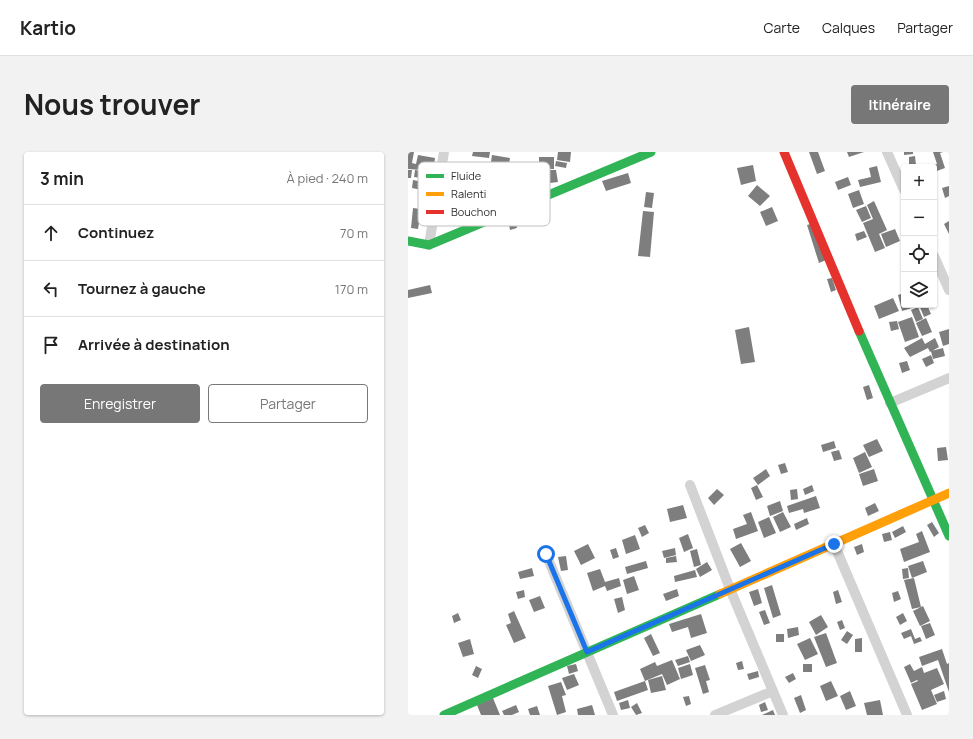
<!DOCTYPE html>
<html lang="fr">
<meta charset="utf-8">
<style>
body{margin:0;font-family:Manrope,sans-serif;background:#f2f2f2;color:#222}
.controls{position:absolute;right:12px;top:12px;display:grid;overflow:hidden;border-radius:4px;box-shadow:0 1px 3px #0004}
.controls button{width:36px;height:36px;display:grid;place-items:center;padding:0;border:0;border-bottom:1px solid #e0e0e0;background:#fff;color:#222;font:20px sans-serif}
.stop{position:absolute;width:12px;height:12px;margin:-9px;border:3px solid #1a73e8;border-radius:50%;background:#fff}
.stop.end{background:#1a73e8;border-color:#fff;box-shadow:0 1px 4px #0008}
.list{margin:0;padding:0;list-style:none}
h2{display:flex;justify-content:space-between;align-items:center;height:52px;margin:0;padding:0 16px;font-size:17px}
h2 small{font-size:13px;font-weight:400;color:#767676}
.list li{display:grid;grid-template-columns:26px 1fr auto;gap:12px;align-items:center;box-sizing:border-box;height:56px;padding:0 16px;border-top:1px solid #e0e0e0}
.list b{display:block;font-size:15px;white-space:nowrap}
.list em{font-size:13px;font-style:normal;color:#767676}
.actions{display:flex;gap:8px;padding:12px 16px}
.actions a{flex:1;padding:9px 0;border:1px solid #777;border-radius:4px;text-align:center;font-size:14px;color:#777}
.actions .main{background:#777;color:#fff}
.icon{flex:none;width:22px;height:22px;fill:none;stroke:currentColor;stroke-width:2;stroke-linecap:round;stroke-linejoin:round}
.map{position:relative;flex:none;width:541px;height:563px;overflow:hidden;border-radius:4px}
header{display:flex;align-items:center;gap:24px;box-sizing:border-box;height:56px;padding:0 20px;background:#fff;border-bottom:1px solid #e0e0e0}
header strong{font-size:19px}
nav{display:flex;gap:22px;margin-inline-start:auto;font-size:14px}
.intro{display:flex;align-items:center;justify-content:space-between;box-sizing:border-box;height:96px;padding:0 24px}
h1{margin:0;font-size:28px}
.button{padding:10px 18px;border-radius:4px;background:#777;color:#fff;font-size:14px;font-weight:700}
main{display:flex;gap:24px;padding:0 24px}
aside{flex:1;background:#fff;border-radius:4px;box-shadow:0 1px 3px #0004}
.map>svg:first-child{display:block}
.building{fill:#7e7e7e}
.lines{fill:none;stroke-linecap:round;stroke-linejoin:round}
.street{stroke:#d3d3d3;stroke-width:10}
.fast{stroke:#30b455;stroke-width:9}
.slow{stroke:#ff9f0a;stroke-width:9}
.jam{stroke:#e5322d;stroke-width:9}
.route{stroke:#1a73e8;stroke-width:5}
.key{fill:#fff;stroke:#c0c0c0;stroke-width:1}
.key-label{font-size:11px;fill:#2e2e2e}
</style>
<header>
<strong>Kartio</strong>
<nav><a>Carte</a><a>Calques</a><a>Partager</a></nav>
</header>
<div class="intro"><h1>Nous trouver</h1><a class="button">Itinéraire</a></div>
<main>
<aside>
<h2>3 min<small>À pied · 240 m</small></h2>
<ul class="list">
<li><svg class="icon" aria-label="ahead" viewBox="0 0 24 24"><path d="M12 20V5M6 11l6-6 6 6"/></svg><div><b>Continuez</b></div><em>70 m</em></li>
<li><svg class="icon" aria-label="left" viewBox="0 0 24 24"><path d="M17 20v-9H6M10 6l-5 5 5 5"/></svg><div><b>Tournez à gauche</b></div><em>170 m</em></li>
<li><svg class="icon" aria-label="arrive" viewBox="0 0 24 24"><path d="M6 21V4h12l-3 4 3 4H6"/></svg><div><b>Arrivée à destination</b></div></li>
</ul>
<div class="actions"><a class="main">Enregistrer</a><a>Partager</a></div>
</aside>
<div class="map">
<svg width="541" height="563" viewBox="0 0 541 563">
<rect width="100%" height="100%" fill="#fff"/>
<path class="building" d="M0,0H6L4,11L8,12L10,3L27,6L26,14L14,12L13,18L0,17Z
M65,0H82L81,6L64,4Z
M150,0H163L162,10L149,8Z
M401,0H410L417,19L409,22Z
M439,0H456L441,5Z
M496,0H505V2L496,3Z
M525,0H535L532,1L537,16L526,20V15L523,14L529,12Z
M84,3L102,6L101,12L83,10Z
M507,4L508,13H501V5Z
M131,5H146V17H139V12H131Z
M148,9L159,11L158,16L147,14Z
M345,13L348,29L333,33L329,16Z
M469,14L473,30L452,35L450,28L463,25L461,16Z
M0,18H4L3,26H0Z
M7,18L14,19L13,26L6,25Z
M141,18H148L150,30L142,31Z
M220,21L223,31L198,39L194,29Z
M440,25L443,33L430,38L427,30Z
M5,28L15,30L14,38L4,36Z
M349,33L362,44L352,54L340,44Z
M541,34V44L537,46L534,36Z
M451,38L456,52L445,56L440,42Z
M238,40L246,41L244,56L236,55Z
M466,49L479,78L471,82L477,96L467,100L455,71L465,67L459,53Z
M458,54L463,66L454,70L448,58Z
M364,55L370,69L358,74L352,60Z
M5,56L20,58L19,66L12,65L10,77L3,76Z
M235,59L246,60L242,105L230,104Z
M107,66L109,76L102,78L100,68Z
M541,69V82L536,72Z
M406,71L418,108L411,111L399,73Z
M487,77L492,89L478,95L473,82Z
M456,79L459,85L449,89L447,82Z
M424,126L428,138L423,140L419,127Z
M22,133L24,141L0,146V138Z
M496,141V153H507V155L494,159L490,143Z
M485,146L491,159L471,167L466,154Z
M511,153H519L523,162L516,165Z
M510,155L515,167L508,170L503,158Z
M504,165L511,185L497,190L490,170Z
M518,166L524,180L514,184L508,171Z
M489,169L491,177L483,179L481,170Z
M341,175L347,210L333,212L327,178Z
M541,177V192L535,194L531,180Z
M514,186L517,192L527,186L531,195L522,200L520,196L502,205L496,196Z
M535,196L537,204L525,207L523,199Z
M523,203L526,211L518,215L514,207Z
M499,209L502,218L494,221L491,211Z
M461,233L465,246L459,248L455,235Z
M469,287L475,299L461,305L455,293Z
M426,289L428,296L415,300L413,293Z
M538,295L540,308L530,309L529,296Z
M431,298L434,307L426,309L423,300Z
M457,300L464,315L451,321L445,306Z
M377,311L380,320L373,322L370,313Z
M358,317L362,324L350,333L345,326Z
M466,317L470,329L455,334L451,322Z
M349,333L355,345L348,348L343,336Z
M404,333L406,339L397,343L395,337Z
M309,337L316,343L306,353L300,346Z
M389,337L390,347L383,348L382,338Z
M408,344L412,356L396,361L395,357L381,361L379,354Z
M372,349L375,359L362,364L359,354Z
M467,351L471,359L460,364L457,356Z
M275,353L279,366L262,370L259,357Z
M343,360L350,379L328,387L325,377L339,372L335,363Z
M375,360L383,375L372,380L365,365Z
M361,365L368,381L356,386L350,370Z
M399,366L401,372L388,378L386,372Z
M524,370L531,381L526,385L519,373Z
M237,373L241,381L234,385L230,376Z
M495,374L498,380L487,386L484,380Z
M514,379L522,400L496,410L492,397L511,390L508,382Z
M482,380L484,388L476,390L474,382Z
M280,382L285,396L276,400L271,386Z
M227,383L232,397L218,402L214,388Z
M333,391L343,409L332,415L322,397Z
M180,392L187,406L173,413L166,399Z
M454,392L456,400L449,403L446,395Z
M208,396L211,405L205,407L202,398Z
M267,396L268,403L256,406L254,399Z
M289,397L293,413L286,415L282,399Z
M158,404L160,418L153,419L150,405Z
M268,404L269,410L258,411V406Z
M238,409L240,416L219,422L217,415Z
M515,409L519,420L504,426L500,414Z
M299,410L304,418L292,425L288,417Z
M124,416L126,424L112,427L110,420Z
M500,416L501,426L495,427L494,417Z
M192,417L197,430L211,426L213,434L199,439L197,434L185,439L179,421Z
M287,418L289,425L267,430L266,424Z
M226,424L231,438L219,442L215,428Z
M506,426L513,455L504,457L496,428Z
M364,433L373,463L365,466L356,436Z
M269,437L271,444L258,449L255,442Z
M350,437L354,451L346,454L341,440Z
M116,438L117,445L110,447L108,440Z
M430,438L434,450L428,452L425,440Z
M490,439L493,447L486,450L484,441Z
M132,444L137,456L126,460L121,448Z
M214,445L217,458L210,461L206,447Z
M515,454L522,469L512,474L505,459Z
M357,458L362,471L356,473L351,460Z
M106,459L118,486L106,491L98,473L103,471L100,462Z
M50,461L53,468L46,471L44,464Z
M495,461L499,469L492,473L488,465Z
M293,462L299,481L283,486L280,475L264,480L261,472Z
M413,463L420,475L408,483L401,470Z
M434,468L437,476L432,478L429,470Z
M522,471L527,483L518,487L513,474Z
M390,475L391,483L380,486L379,477Z
M503,477L507,487L512,485L514,489L506,492L503,484L496,487L493,481Z
M439,479L445,483L439,492L433,488Z
M418,481L429,511L418,515L406,485Z
M243,482L252,501L245,504L236,486Z
M368,482H376V490H368Z
M402,486L410,502L397,508L389,492Z
M454,486V500H447V487Z
M62,487L66,502L55,505L50,491Z
M292,493L297,503L283,509L278,498Z
M534,497L539,512L541,511V540L530,508L514,514L511,505Z
M280,504L282,510L270,514L267,508Z
M264,508L272,527L259,533L254,522L237,529L240,538L209,549L206,540L237,529L232,517L247,510L249,514Z
M334,509L336,517L330,518L328,511Z
M168,512L170,519L161,522L159,514Z
M282,512L285,523L273,527L270,516Z
M395,512H404V520H395Z
M502,512L506,519L514,515L516,521L529,516L536,532L523,538L529,552L514,558L503,532L510,529L509,528L503,531L496,515Z
M297,513L302,528L298,529L301,540L295,542L287,516Z
M68,514L74,517L70,526L64,523Z
M350,519L351,525L341,528L339,522Z
M385,521L388,527L381,531L377,525Z
M166,522L171,533L159,538L154,526Z
M254,524L258,538L243,541L240,528Z
M423,529L430,544L418,549L412,534Z
M153,530L158,543L154,544L158,560L149,563L140,534Z
M442,539L448,554L438,558L432,544Z
M536,539L538,547L529,550L526,543Z
M393,543L398,558L392,561L386,546Z
M281,544L283,552L278,554L275,545Z
M85,546L92,563H73L69,553Z
M220,548L222,556L213,558L211,551Z
M472,548L475,563H459L456,551Z
M357,550L360,558L353,560L351,553Z
M229,551L234,561L228,563L223,555Z
M108,553L111,560L104,563H96L94,559Z
M184,553L187,563H170L169,557Z
M129,554L132,563H122L120,557Z
M365,558L367,563H354Z"/>
<g class="lines">
<path class="street" d="M479,0L496,38
M21,93L36,0
M526,104L541,138
M482,251L541,226
M282,333L322,437L375,563
M426,392L499,563
M138,402L205,563
M307,563L365,539"/>
<path class="fast" d="M0,89L21,93L243,0
M451,179L541,384
M36,563L312,442"/>
<path class="slow" d="M312,442L541,341"/>
<path class="jam" d="M376,0L451,179"/>
</g>
<g class="lines">
<path class="route" d="M138,402L179,500L426,392"/>
</g>
<rect x="10" y="10" width="132" height="64" rx="6" class="key"/>
<rect x="18" y="22" width="18" height="4" fill="#30b455"/>
<rect x="18" y="40" width="18" height="4" fill="#ff9f0a"/>
<rect x="18" y="58" width="18" height="4" fill="#e5322d"/>
<g class="key-label">
<text x="43" y="28">Fluide</text>
<text x="43" y="46">Ralenti</text>
<text x="43" y="64">Bouchon</text>
</g>
</svg>
<div class="controls">
<button>+</button>
<button>−</button>
<button><svg class="icon" aria-label="locate" viewBox="0 0 24 24"><circle cx="12" cy="12" r="6"/><path d="M12 2v4M12 18v4M2 12h4M18 12h4"/></svg></button>
<button><svg class="icon" aria-label="layers" viewBox="0 0 24 24"><path d="M12 4l9 5-9 5-9-5zM3 14l9 5 9-5"/></svg></button>
</div>
<div class="stop" style="left:138px;top:402px"></div>
<div class="stop end" style="left:426px;top:392px"></div>
</div>
</main>
